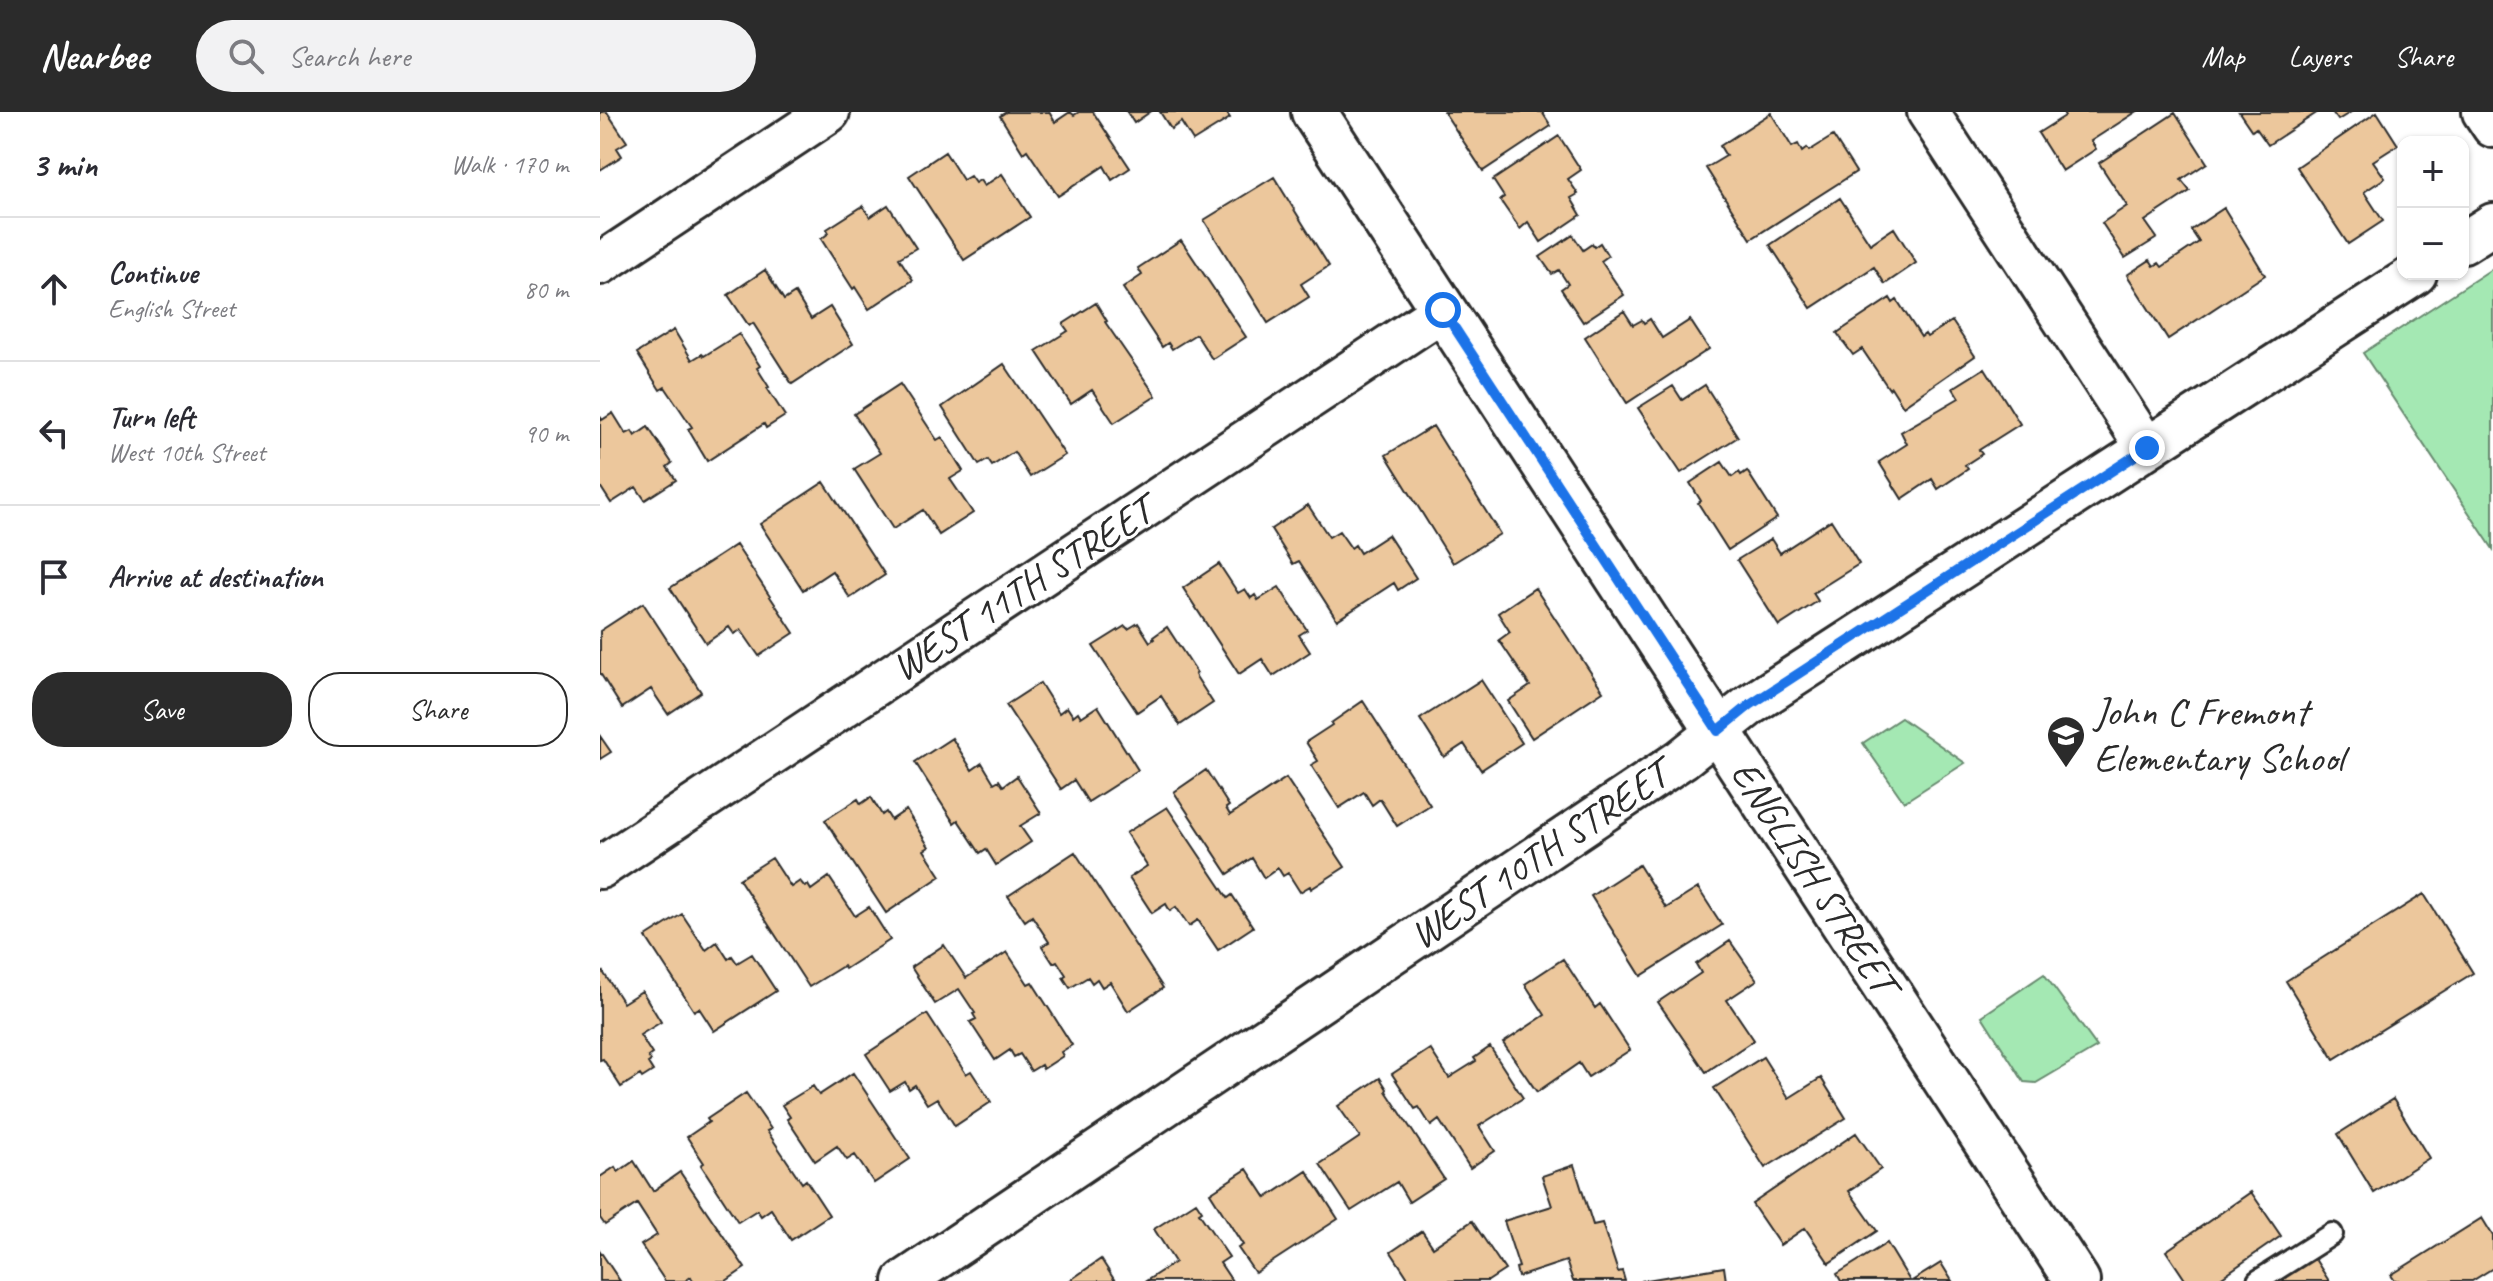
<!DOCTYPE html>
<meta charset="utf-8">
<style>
body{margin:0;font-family:Caveat,sans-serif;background:#f2f2f3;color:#2b2b33}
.controls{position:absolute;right:24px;top:24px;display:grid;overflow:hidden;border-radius:16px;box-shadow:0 2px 6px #0004}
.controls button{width:72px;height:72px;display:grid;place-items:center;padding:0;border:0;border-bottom:2px solid #e1e1e2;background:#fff;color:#2b2b33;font:40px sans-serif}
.stop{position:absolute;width:24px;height:24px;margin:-18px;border:6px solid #1a73e8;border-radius:50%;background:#fff}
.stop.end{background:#1a73e8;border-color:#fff;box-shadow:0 2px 8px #0008}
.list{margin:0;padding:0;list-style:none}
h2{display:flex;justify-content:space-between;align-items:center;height:104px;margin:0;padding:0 32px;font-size:34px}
h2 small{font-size:26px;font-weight:400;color:#7c7c81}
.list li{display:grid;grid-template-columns:52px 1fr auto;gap:24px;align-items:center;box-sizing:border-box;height:144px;padding:0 32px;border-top:2px solid #e1e1e2}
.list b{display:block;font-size:30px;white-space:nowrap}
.list p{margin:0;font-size:26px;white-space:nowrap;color:#7c7c81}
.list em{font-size:26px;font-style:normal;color:#7c7c81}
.actions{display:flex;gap:16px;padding:24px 32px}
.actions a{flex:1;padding:18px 0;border:2px solid #2b2b2b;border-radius:32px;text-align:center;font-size:28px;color:#2b2b2b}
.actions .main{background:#2b2b2b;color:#fff}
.icon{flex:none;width:44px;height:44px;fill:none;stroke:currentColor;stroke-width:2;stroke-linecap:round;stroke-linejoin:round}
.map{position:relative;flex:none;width:1893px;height:1169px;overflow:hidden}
header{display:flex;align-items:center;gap:48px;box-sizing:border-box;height:112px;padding:0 40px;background:#2b2b2b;color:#fff}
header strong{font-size:38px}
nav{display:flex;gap:44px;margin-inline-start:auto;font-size:28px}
.search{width:560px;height:72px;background:#f2f2f3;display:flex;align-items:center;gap:20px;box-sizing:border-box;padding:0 28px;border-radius:44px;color:#7c7c81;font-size:30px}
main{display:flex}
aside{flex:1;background:#fff}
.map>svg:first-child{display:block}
.green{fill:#a4e8b3;stroke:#688a6f;stroke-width:2}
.building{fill:#ecc79c;stroke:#2b2b2b;stroke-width:2}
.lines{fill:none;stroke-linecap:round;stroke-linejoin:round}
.lane-casing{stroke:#2b2b2b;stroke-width:26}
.street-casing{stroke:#2b2b2b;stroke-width:46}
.secondary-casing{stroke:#2b2b2b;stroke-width:50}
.lane{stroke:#fff;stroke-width:20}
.street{stroke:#fff;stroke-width:40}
.secondary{stroke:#fff;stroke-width:44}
.route{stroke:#1a73e8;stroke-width:10}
.labels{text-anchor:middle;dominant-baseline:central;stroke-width:6;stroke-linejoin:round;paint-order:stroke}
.street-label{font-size:40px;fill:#2b2b2b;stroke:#fff}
.poi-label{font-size:40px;fill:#2b2b2b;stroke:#fff;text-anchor:start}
</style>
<header>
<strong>Nearbee</strong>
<div class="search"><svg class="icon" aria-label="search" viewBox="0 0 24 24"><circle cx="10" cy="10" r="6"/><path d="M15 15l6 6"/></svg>Search here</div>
<nav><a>Map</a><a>Layers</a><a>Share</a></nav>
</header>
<main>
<aside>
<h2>3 min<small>Walk · 170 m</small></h2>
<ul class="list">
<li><svg class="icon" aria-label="ahead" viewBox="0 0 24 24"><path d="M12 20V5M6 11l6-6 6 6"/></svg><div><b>Continue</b><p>English Street</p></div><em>80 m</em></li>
<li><svg class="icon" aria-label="left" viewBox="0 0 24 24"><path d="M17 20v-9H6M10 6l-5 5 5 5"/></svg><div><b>Turn left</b><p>West 10th Street</p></div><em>90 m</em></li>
<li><svg class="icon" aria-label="arrive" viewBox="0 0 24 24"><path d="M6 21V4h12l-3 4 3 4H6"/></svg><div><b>Arrive at destination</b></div></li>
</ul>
<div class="actions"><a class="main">Save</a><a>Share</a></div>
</aside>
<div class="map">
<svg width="1893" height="1169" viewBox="0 0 1893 1169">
<rect width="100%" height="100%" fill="#fff"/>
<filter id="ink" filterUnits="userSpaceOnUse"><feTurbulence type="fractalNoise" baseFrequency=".0125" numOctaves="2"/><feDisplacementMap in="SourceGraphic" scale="16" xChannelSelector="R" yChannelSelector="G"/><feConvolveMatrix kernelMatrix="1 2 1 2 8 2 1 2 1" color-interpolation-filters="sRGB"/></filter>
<g filter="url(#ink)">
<path class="green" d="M1893,156V437L1763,241Z
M1301,606L1365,651L1304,690L1263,631Z
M1444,862L1497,935L1436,971L1424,970L1382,904Z"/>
<path class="building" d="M0,0H7L27,30L17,36L22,44L0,58Z
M406,0H449L455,10L470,0L474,3L479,0H493L530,56L512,68L504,54L458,84L427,38L423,41L400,4Z
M527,0H550L534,11Z
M560,0H626L630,6L593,29L581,10L571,17Z
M844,0H942L951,14L883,59Z
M1463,0H1536L1491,29L1496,37L1462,59L1438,21L1465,4Z
M1639,0H1718L1668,33L1656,16L1652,19Z
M1732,0H1751L1738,8Z
M1777,0L1798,33L1773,49L1785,66L1764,80L1783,109L1748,132L1697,55Z
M1171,1L1192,35L1198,32L1202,40L1207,36L1209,39L1233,24L1256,60L1151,127L1106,56L1126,44L1120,34Z
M1575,1L1607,51L1581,68L1590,79L1545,109L1557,126L1525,146L1502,111L1527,94L1499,51Z
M959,24L981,58L968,67L978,82L971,86L981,103L941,130L928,110L920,117L900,88L904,85L893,68Z
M345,40L363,68L370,64L375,71L380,68L384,74L402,62L430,105L364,148L309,64Z
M674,65L729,154L701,172L709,185L668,211L604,108Z
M1240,86L1270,132L1294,116L1316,151L1285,172L1274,155L1211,196L1170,133Z
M288,93L316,136L299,146L313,168L269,197L255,175L253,177L221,127L229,121L227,117L263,94L270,105Z
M1624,96L1665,163L1568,227L1527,163L1550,148L1554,154L1559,151L1562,155L1599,130L1591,118Z
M973,123L983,138L992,132L994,135L1000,131L1008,144L1001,149L1024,183L983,210L961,177L968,172L959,158L952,162L940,145Z
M581,128L646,225L612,247L596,222L572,237L568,231L562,235L523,176L542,163L538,156Z
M165,158L184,188L195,181L211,207L230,195L253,232L192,272L153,211L149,214L128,183Z
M1290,186L1293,191L1297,188L1321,225L1325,222L1327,225L1352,209L1375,244L1303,294L1291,275L1289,277L1262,237L1253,243L1237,221Z
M496,191L507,209L505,210L556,284L514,311L492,278L471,292L436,239L468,219L463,212Z
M1024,199L1033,213L1042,208L1044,211L1050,207L1062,226L1090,208L1109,237L1027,291L985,225Z
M74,218L92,248L102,242L104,244L139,222L160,254L157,256L169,275L167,276L185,304L166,316L164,312L107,349L88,317L92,315L65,275L60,278L37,241Z
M404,252L465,343L430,365L414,340L392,354L388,348L379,353L342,295Z
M1385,256L1420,312L1379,338L1382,342L1365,353L1368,357L1338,377L1332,367L1302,387L1279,350L1307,332L1301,320L1359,286L1353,276Z
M300,272L337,328L342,325L363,359L350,367L373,401L339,423L323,398L293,417L254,357L280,341L254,302Z
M1105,273L1138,325L1081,361L1038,296L1073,274L1082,288Z
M13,301L26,322L32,319L35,324L48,315L72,351L67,355L76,368L45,388L36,375L11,391L0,374V304L2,308Z
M833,314L900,422L853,451L786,343Z
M1122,350L1132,365L1139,360L1141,363L1147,359L1177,406L1128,438L1098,391L1101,389L1090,371Z
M224,370L285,463L250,486L232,459L203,478L160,412Z
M708,393L729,425L739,419L751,436L755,433L760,441L788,423L816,466L798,478L794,471L737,508L699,449L693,452L671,417Z
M1231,408L1259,452L1213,481L1218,489L1179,514L1137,448L1171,427L1180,441Z
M136,433L194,521L159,544L141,518L134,522L129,515L106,531L70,476Z
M619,452L638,481L645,477L651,486L655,483L658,488L679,475L707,518L699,523L710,540L673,564L662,547L639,562L583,476Z
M935,476L1003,579L932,626L908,589L930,574L899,528L910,520L898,501Z
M43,491L101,580L68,602L51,577L22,596L0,561V519Z
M538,511L550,530L554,527L553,525L567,515L597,561L595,563L613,591L580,613L561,584L537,600L493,534L525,514L528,517Z
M881,568L922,631L881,658L864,632L844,645L820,607Z
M440,571L459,601L467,595L473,604L478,600L481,605L498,594L538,658L488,690L474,668L461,677L406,593Z
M763,589L830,693L797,714L780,687L772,693L764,680L739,696L711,653L718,649L706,630L732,613L731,611Z
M0,624L11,640L0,647Z
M352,626L372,658L382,651L394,671L399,668L403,674L417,664L441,701L420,714L431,730L396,753L386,737L380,741L358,708L354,711L315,650Z
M606,658L629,694L626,696L630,703L686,666L745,755L711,777L710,774L700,780L688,761L683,764L678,756L664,766L652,746L628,762L574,680Z
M271,685L282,703L286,700L291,708L306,698L329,735L324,738L341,764L286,801L225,708L258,687L261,692Z
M567,695L628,786L632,783L653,815L618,838L598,808L589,814L576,795L570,799L566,792L552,801L529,766L547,754L526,721Z
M475,740L563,876L528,899L510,870L502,875L497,867L492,871L488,865L470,876L463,865L466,863L457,849L453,851L442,834L449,830L432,804L425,809L408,784Z
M172,746L191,775L200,769L205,775L208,773L211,778L229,765L255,804L269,795L290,828L245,857L243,854L209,875L139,767Z
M1039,753L1066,796L1098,776L1122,813L1041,864L991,784Z
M1824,782L1873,861L1734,947L1686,869Z
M82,802L106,838L117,830L128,847L132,844L137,851L152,842L176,879L114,919L99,896L94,899L46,825Z
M1130,829L1157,868L1127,888L1154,928L1106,960L1058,890L1101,861L1096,852Z
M344,833L366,866L407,840L428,872L432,870L472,933L461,940L463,944L443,957L441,953L431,959L420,942L414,945L410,938L395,948L370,910L376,907L373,902L375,901L359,877L335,892L311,855Z
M963,847L995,896L1000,892L1030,938L988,965L979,951L937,980L903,931L945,903L925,872Z
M3,860L23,891L42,879L61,910L40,923L52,942L48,945L51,949L48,951L53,959L42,966L40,963L21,975L3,947L0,948V862Z
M327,902L366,962L371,959L391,990L355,1014L337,986L327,992L315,973L309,977L305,970L290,979L266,942Z
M890,935L923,986L879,1014L895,1039L870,1056L839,1008L831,1014L819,995L815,997L792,962L830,937L849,966L876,949L874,946Z
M1163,945L1189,986L1221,966L1246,1006L1165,1056L1114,976Z
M253,961L310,1047L274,1071L255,1043L247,1048L237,1034L215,1049L187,1007L190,1005L182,993L213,974L219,983Z
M780,966L787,977L786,979L844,1067L809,1090L797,1070L751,1099L720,1052L760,1025L738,994Z
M146,981L171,1017L167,1019L202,1071L206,1068L229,1103L191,1128L171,1097L161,1104L157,1098L138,1110L101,1053L104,1051L87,1025L109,1010L107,1007Z
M1793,987L1829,1046L1774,1081L1738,1022Z
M1256,1021L1281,1057L1249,1079L1277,1119L1229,1151L1205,1116L1180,1133L1152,1092Z
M34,1049L53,1079L80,1060L145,1156L126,1169H93L91,1165L85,1169H65L41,1133L57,1123L37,1092L5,1113L0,1106V1065L15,1055L18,1060Z
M974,1053L993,1113L1002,1111L1018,1160L1022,1159L1025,1169H973L966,1149L918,1165L916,1156L919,1155L904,1109L952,1094L942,1064Z
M647,1057L666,1086L707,1059L738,1107L655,1161L638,1136L643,1133L610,1081Z
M1651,1080L1681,1124L1616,1169H1586L1566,1139Z
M596,1090L602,1099L599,1101L629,1145L620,1151L632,1169H546L575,1150L554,1117Z
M1882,1106L1893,1124V1156L1872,1169H1795L1791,1163Z
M872,1109L905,1158L888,1169H810L791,1140L822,1119L833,1135Z
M1287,1131L1310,1169H1241L1237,1162Z
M0,1139L20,1169H0Z
M1713,1144L1729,1169H1675Z
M501,1147L515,1169H469Z
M1341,1151L1352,1169H1312Z
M1124,1155L1126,1169H1041Z"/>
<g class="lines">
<defs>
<path id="lane" d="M1658,1169L1732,1122"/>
<path id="street" d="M1328,0L1547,336
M1883,0L1893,15
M1863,131L1893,112
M0,152L229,0
M0,756L843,198
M304,1169L1082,647L1150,593L1816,162"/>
<path id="secondary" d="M714,0L1477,1169"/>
</defs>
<use href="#lane" class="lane-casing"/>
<use href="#street" class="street-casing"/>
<use href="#secondary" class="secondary-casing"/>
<use href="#lane" class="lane"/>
<use href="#street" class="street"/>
<use href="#secondary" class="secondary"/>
</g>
</g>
<g class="lines" filter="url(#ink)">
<path class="route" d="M843,198L1118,619L1150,593L1547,336"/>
</g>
<defs>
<symbol id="school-pin" viewBox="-11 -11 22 30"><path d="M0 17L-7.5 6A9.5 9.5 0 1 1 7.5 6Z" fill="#2b2b2b" stroke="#fff"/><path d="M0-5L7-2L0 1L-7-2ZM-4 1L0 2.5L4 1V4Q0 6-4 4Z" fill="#fff"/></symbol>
</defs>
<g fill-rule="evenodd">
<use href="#school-pin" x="1444" y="601" width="44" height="60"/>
</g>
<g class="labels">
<g class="street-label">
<text transform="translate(422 477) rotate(-33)">WEST 11TH STREET</text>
<text transform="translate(939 743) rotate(-34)">WEST 10TH STREET</text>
<text transform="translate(1214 765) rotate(57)">ENGLISH STREET</text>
</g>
<g class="poi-label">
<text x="1494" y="600">John C Fremont<tspan x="1494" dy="46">Elementary School</tspan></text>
</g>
</g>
</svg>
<div class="controls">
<button>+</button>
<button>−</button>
</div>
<div class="stop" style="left:843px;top:198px"></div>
<div class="stop end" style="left:1547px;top:336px"></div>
</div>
</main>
